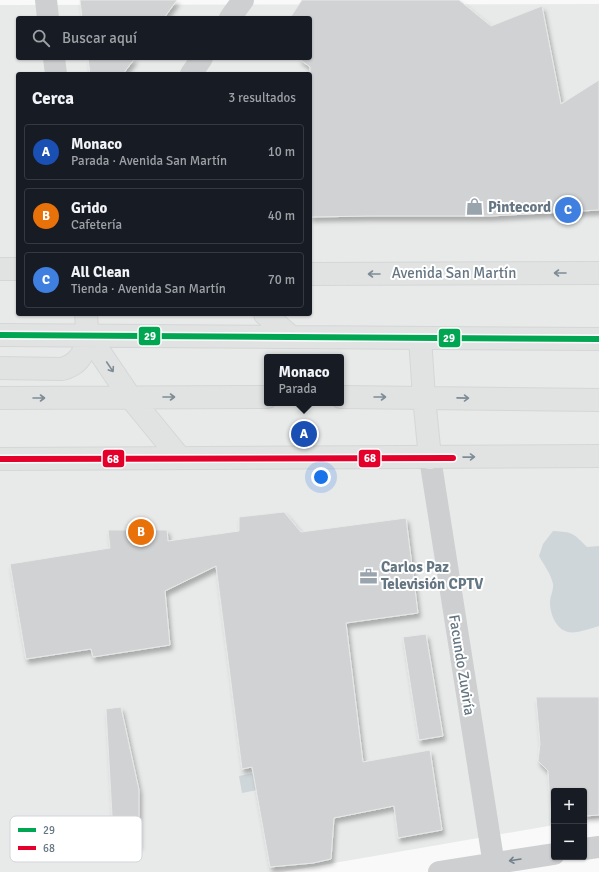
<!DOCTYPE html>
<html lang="es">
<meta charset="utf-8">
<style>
body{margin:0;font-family:Signika,sans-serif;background:#20242c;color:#f1f3f6}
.controls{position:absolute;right:12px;bottom:12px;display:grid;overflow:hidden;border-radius:4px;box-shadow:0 1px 3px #0004}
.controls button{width:36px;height:36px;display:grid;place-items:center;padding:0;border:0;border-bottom:1px solid #363941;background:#171b24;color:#f1f3f6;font:20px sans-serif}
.you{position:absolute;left:321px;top:477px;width:14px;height:14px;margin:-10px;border:3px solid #fff;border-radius:50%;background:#1a73e8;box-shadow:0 0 0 6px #1a73e833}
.badge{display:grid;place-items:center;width:26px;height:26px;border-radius:50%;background:#99a4ac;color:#fff;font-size:13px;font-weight:700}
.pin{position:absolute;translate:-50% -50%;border:2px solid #fff;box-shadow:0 1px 4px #0006}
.popup{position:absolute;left:264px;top:354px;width:80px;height:52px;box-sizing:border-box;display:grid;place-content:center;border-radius:4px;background:#171b24;filter:drop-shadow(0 1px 3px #0005);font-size:13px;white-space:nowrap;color:#9ea1a6}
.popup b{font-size:15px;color:#f1f3f6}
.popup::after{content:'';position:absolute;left:50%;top:100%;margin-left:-8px;border:8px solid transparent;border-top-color:#171b24}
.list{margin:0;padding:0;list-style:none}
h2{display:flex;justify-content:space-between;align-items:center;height:52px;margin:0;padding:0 16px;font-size:17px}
h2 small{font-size:13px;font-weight:400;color:#9ea1a6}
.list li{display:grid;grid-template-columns:26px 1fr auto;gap:12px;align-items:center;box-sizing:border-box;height:56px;margin:0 8px 8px;padding:0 8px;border:1px solid #363941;border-radius:4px}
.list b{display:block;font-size:15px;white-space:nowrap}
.list p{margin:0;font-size:13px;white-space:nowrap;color:#9ea1a6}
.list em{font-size:13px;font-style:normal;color:#9ea1a6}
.icon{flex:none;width:22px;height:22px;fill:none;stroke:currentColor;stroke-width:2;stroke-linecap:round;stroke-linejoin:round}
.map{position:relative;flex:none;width:599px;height:872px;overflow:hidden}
.search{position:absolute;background:#171b24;box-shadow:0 1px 3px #0004;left:16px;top:16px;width:296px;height:44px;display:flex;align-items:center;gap:10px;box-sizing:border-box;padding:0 14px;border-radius:4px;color:#9ea1a6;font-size:15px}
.panel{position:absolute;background:#171b24;box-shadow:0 1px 3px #0004;left:16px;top:72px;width:296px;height:244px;border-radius:4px}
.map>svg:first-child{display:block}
.built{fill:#e8e9e9;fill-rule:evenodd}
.water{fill:#ced6d9}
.building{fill:#d0d2d3;stroke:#e8e8e8;filter:url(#shadow)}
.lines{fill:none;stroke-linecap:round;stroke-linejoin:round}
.major-casing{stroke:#d5d6d7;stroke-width:24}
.minor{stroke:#cecfd0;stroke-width:22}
.major{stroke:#e1e2e2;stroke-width:22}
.bus-1-casing{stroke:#fff;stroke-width:9}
.bus-2-casing{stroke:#fff;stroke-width:9}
.bus-1{stroke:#00a651;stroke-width:6}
.bus-2{stroke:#e4002b;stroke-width:6}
.oneway{stroke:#7e8c96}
.oneway2{stroke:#707f8b}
.labels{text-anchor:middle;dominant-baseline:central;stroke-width:4;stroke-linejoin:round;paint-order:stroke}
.poi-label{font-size:15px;font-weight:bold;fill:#657683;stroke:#fff;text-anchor:start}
.street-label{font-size:15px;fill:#657683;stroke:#fff}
.key{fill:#fff;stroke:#d1d6da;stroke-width:1}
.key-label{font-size:11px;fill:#657683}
.line-badge{stroke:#fff;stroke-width:1.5}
.badge-label{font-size:11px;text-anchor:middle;font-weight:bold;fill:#fff}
</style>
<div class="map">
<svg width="599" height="872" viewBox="0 0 599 872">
<defs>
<filter id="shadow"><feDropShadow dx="2.5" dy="4.5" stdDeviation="2" flood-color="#0004"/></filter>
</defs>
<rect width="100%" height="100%" fill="#f9f9f9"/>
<path class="built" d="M599,4V818L584,820V791H554V825L282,872H0V5ZM18,18H310V58H18ZM18,74H310V314H18ZM267,357H341V403H267Z"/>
<path class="water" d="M553,531C573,532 573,533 587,547L599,546V626C592,628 576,634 568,632C556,629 550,614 550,602C550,596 554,590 553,584C551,574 544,565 539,556L543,544Z
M274,769L277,786L242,793L239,776Z"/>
<path class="building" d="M80,0H177L164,18H82Z
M302,0H459L491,26L542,6L561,104L599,80V210L490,216H369L310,217V67L298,58H310V18H290Z
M88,58H135L123,74H90Z
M284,512L301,532L406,518L418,613L346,623L363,762L430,750L442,830L398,838L394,806L334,818L331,859L313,863L270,867L252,767L242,769L216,566L165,591L170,645L93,657L91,649L26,659L10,564L110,548L108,530H167L168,541L239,531V517Z
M426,634L443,736L419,740L403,637Z
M536,697H599V815L584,816V791H554V818H551L548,771L538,761L540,744Z
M121,707L139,790V845L114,851L106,709Z"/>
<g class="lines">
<defs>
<path id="major" d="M0,269H18
M310,274L599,273
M265,314L291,337
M0,335L599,339
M88,335L130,397L180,458
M420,338L424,397L430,458
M0,368L62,369C89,362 88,336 86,314
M341,397L599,400
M0,398L267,397
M0,459L599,456"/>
</defs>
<use href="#major" class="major-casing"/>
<path class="minor" d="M46,0L48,18
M230,18L243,0
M54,58L56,74
M191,74L202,58
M430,458L495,872
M584,849L599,847
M439,872L554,854"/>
<use href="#major" class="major"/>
<defs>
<path id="bus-1" d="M0,335L599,339"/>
<path id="bus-2" d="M0,459L453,458"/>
</defs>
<use href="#bus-1" class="bus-1-casing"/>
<use href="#bus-2" class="bus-2-casing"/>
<use href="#bus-1" class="bus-1"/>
<use href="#bus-2" class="bus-2"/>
</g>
<defs><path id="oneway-shaft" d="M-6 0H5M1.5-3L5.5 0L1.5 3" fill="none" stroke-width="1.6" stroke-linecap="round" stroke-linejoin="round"/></defs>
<g class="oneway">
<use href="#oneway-shaft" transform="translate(560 273) rotate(180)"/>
<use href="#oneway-shaft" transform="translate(374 274) rotate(180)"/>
<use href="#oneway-shaft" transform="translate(110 367) rotate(56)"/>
<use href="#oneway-shaft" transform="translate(169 397)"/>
<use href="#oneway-shaft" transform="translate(380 397)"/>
<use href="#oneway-shaft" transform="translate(39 398)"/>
<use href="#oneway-shaft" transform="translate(463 398) rotate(1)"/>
<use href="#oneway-shaft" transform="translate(469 457) rotate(-1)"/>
</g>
<use class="oneway2" href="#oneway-shaft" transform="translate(515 860) rotate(171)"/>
<defs>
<symbol id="shop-bare" viewBox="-9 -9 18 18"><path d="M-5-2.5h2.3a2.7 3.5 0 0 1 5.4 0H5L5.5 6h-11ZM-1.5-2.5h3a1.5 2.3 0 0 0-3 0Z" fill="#99a4ac" stroke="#fff" stroke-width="2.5" paint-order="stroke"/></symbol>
<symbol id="office-bare" viewBox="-9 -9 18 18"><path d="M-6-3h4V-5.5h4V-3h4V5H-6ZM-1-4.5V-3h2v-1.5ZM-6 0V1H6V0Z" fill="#99a4ac" stroke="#fff" stroke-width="2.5" paint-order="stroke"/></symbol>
</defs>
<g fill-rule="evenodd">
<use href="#shop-bare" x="462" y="194" width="25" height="25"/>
<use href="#office-bare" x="356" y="564" width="25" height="25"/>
</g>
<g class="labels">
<g class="poi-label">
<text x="488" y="207">Pintecord</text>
<text x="381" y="567">Carlos Paz<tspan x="381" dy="17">Televisión CPTV</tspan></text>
</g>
<g class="street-label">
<text x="454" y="273">Avenida San Martín</text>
<text transform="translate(462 665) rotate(81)">Facundo Zuviría</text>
</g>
</g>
<rect x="10" y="816" width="132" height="46" rx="6" class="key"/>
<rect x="18" y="828" width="18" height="4" fill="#00a651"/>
<rect x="18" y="846" width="18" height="4" fill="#e4002b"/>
<g class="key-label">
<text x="43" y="834">29</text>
<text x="43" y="852">68</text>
</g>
<g class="line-badge">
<rect x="138" y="326" width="23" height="20" rx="4" fill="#00a651"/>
<rect x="438" y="328" width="23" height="20" rx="4" fill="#00a651"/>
<rect x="358" y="449" width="23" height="19" rx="4" fill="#e4002b"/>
<rect x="102" y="449" width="23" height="19" rx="4" fill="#e4002b"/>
</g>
<g class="badge-label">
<text x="150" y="340">29</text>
<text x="449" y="342">29</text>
<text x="370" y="462">68</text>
<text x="113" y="463">68</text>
</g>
</svg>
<div class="controls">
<button>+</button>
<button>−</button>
</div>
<div class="you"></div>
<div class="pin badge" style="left:304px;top:434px;background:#1a4fb4">A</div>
<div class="popup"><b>Monaco</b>Parada</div>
<div class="pin badge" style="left:141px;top:532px;background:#e8710a">B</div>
<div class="pin badge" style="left:568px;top:210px;background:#3f7fe0">C</div>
<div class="search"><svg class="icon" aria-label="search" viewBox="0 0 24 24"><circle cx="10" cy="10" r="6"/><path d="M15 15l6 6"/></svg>Buscar aquí</div>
<section class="panel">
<h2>Cerca<small>3 resultados</small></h2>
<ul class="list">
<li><span class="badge" style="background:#1a4fb4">A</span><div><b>Monaco</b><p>Parada · Avenida San Martín</p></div><em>10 m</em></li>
<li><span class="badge" style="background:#e8710a">B</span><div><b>Grido</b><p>Cafetería</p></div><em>40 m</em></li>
<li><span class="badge" style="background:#3f7fe0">C</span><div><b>All Clean</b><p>Tienda · Avenida San Martín</p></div><em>70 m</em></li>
</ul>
</section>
</div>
